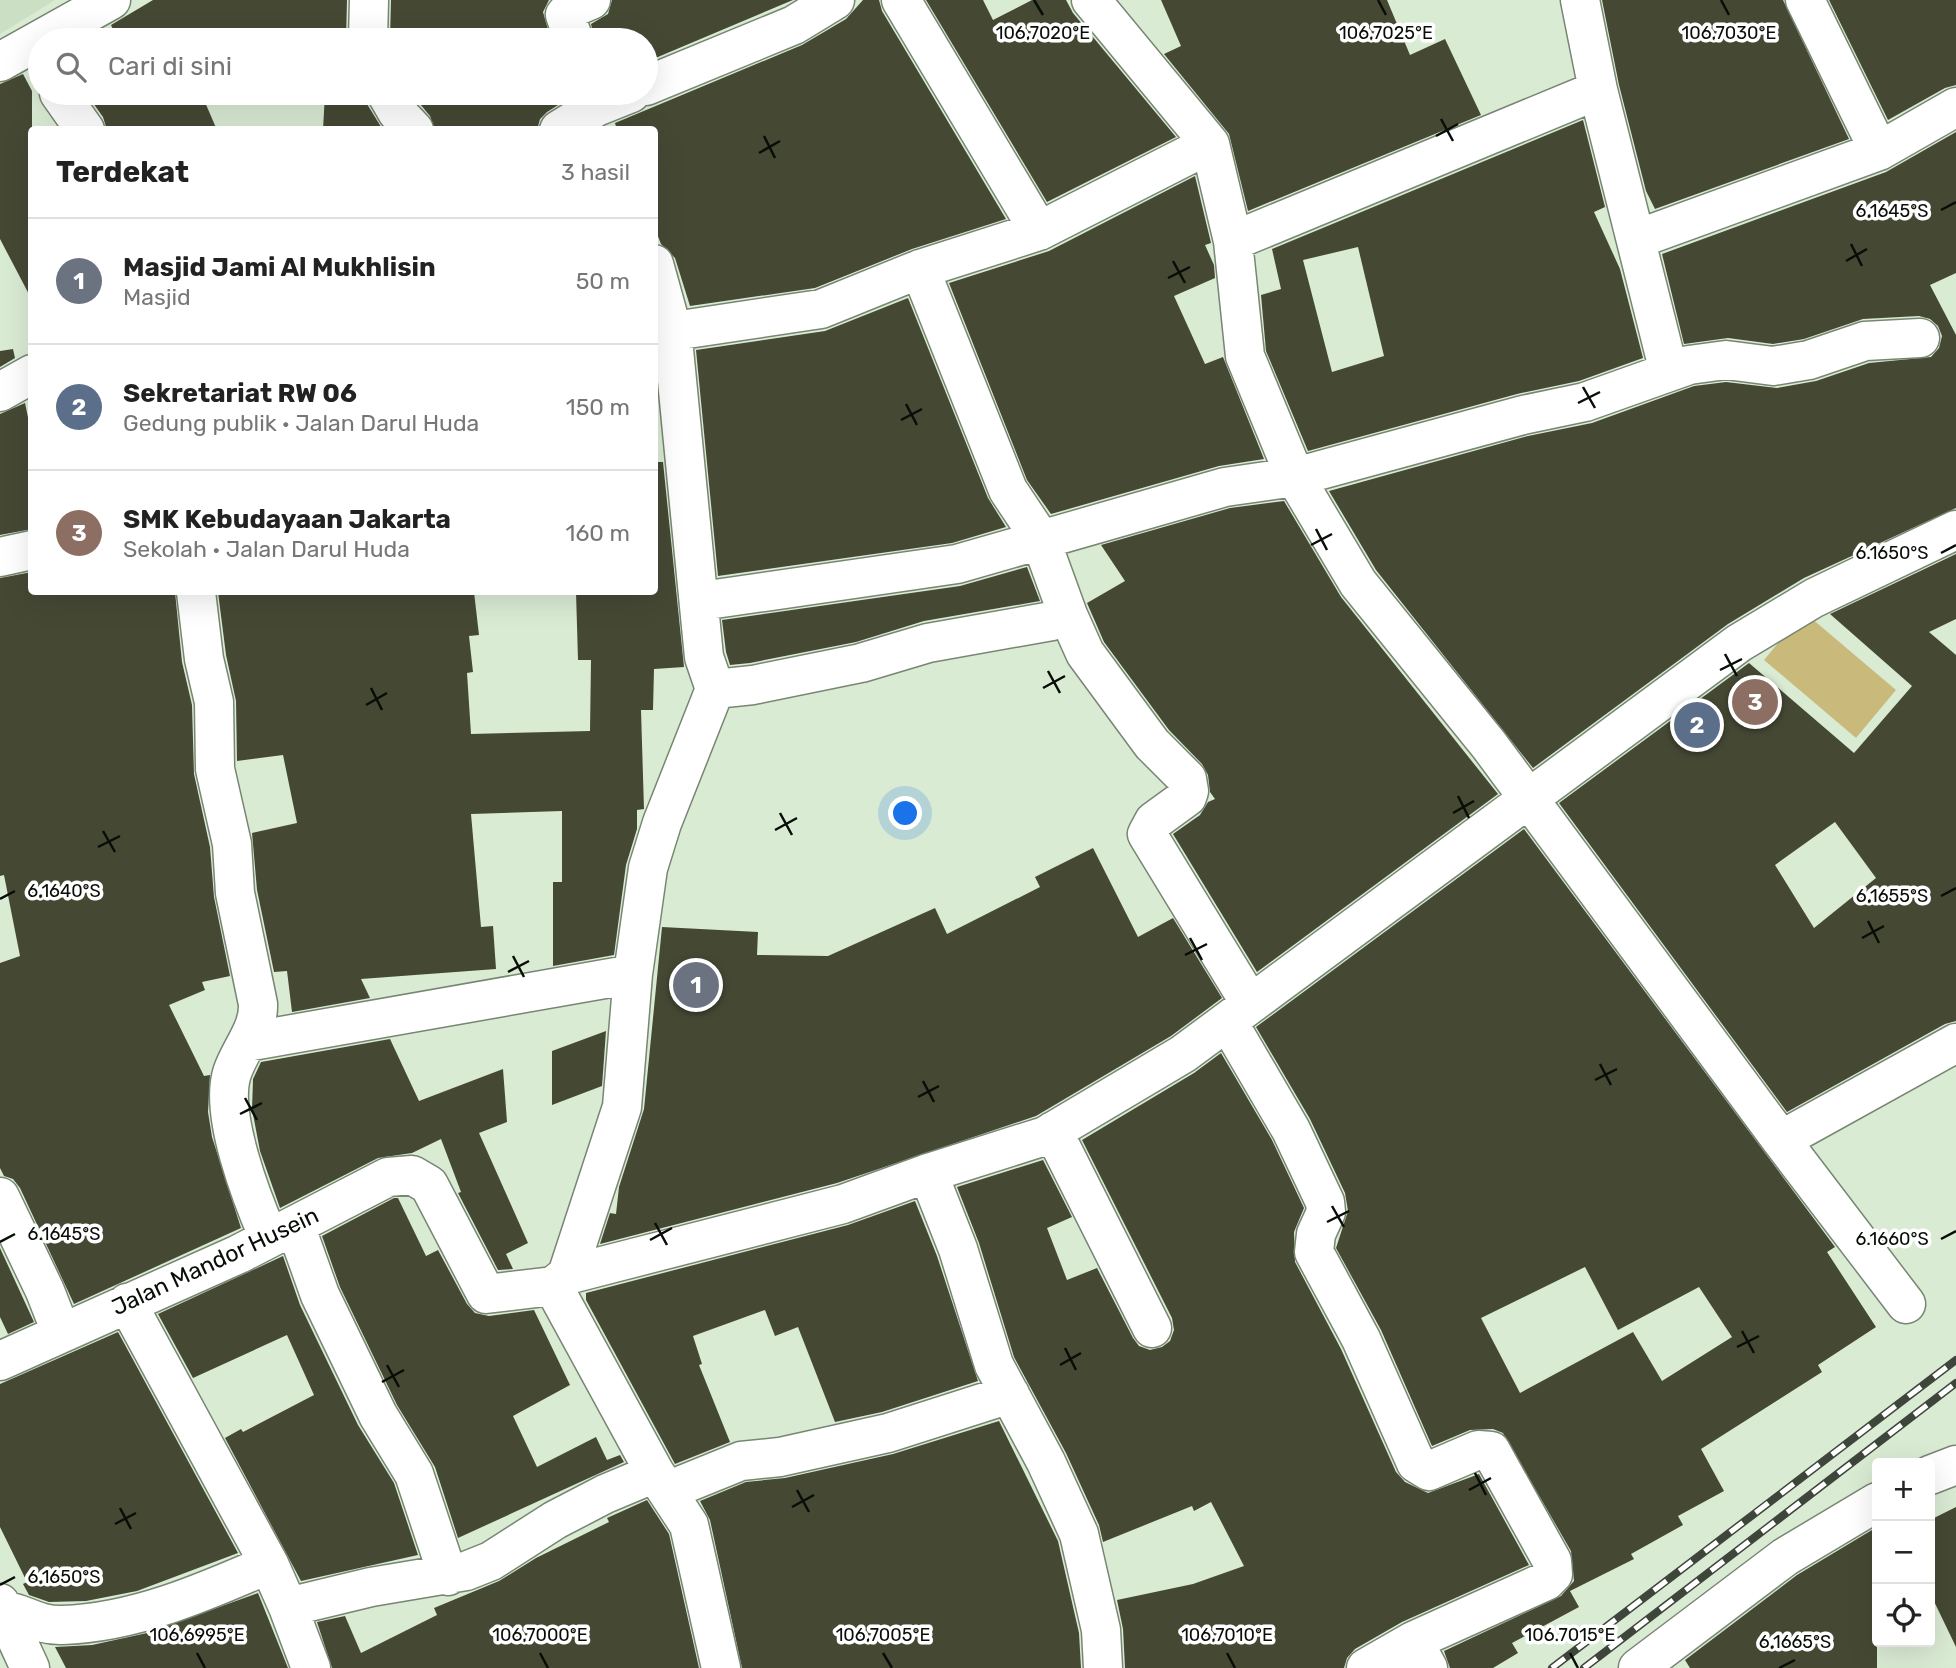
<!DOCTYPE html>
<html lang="id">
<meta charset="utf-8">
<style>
body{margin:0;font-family:Rubik,sans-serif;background:#f2f2f2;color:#222}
.controls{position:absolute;right:21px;bottom:21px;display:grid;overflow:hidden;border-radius:7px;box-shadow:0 7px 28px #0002}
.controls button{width:63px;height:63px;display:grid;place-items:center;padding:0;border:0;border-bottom:2px solid #e0e0e0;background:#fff;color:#222;font:35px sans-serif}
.you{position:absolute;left:906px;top:814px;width:24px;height:24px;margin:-18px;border:5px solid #fff;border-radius:50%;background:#1a73e8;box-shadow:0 0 0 10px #1a73e833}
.badge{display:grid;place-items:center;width:46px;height:46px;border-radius:50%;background:#db2777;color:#fff;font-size:23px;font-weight:700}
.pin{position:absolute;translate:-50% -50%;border:4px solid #fff;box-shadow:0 2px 7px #0006}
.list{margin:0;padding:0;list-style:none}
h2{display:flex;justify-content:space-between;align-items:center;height:91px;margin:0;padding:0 28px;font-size:30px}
h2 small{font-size:23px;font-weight:400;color:#767676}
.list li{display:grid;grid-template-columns:46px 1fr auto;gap:21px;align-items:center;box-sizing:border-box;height:126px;padding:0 28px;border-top:2px solid #e0e0e0}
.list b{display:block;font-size:26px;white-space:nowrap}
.list p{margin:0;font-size:23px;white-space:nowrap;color:#767676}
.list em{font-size:23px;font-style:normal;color:#767676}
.icon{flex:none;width:38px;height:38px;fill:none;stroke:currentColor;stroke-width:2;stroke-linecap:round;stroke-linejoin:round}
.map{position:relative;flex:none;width:1956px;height:1668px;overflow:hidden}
.search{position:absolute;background:#fff;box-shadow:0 7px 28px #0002;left:28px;top:28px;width:630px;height:77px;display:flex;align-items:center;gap:18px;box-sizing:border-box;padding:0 24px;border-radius:38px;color:#767676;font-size:26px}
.panel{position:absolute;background:#fff;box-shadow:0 7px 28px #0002;left:28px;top:126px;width:630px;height:469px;border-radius:7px}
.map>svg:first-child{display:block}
.built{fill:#cadfc3}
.green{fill:#c9ba7c}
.building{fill:#454934;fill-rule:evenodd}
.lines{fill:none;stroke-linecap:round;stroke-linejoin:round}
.minor-casing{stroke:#778672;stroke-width:41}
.minor{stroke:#fff;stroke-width:38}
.rail-casing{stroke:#3e463b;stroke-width:8}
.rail{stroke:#fff;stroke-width:5;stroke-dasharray:16;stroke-linecap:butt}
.ticks{fill:none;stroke:#080d07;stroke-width:2.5}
.labels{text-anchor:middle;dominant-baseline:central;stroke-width:7;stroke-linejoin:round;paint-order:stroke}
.street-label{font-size:23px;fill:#080d07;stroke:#fff}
.ticks-label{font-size:18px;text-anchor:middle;fill:#080d07;stroke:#fff;stroke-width:7;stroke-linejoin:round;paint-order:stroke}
</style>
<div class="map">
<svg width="1956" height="1668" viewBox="0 0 1956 1668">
<rect width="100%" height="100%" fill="#daebd4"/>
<path class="built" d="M0,0H55L0,34Z"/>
<path class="green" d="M1804,612L1896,690L1856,738L1764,660Z"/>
<path class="building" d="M153,0H347L346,40H311L277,31L260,40H118L111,25Z
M391,0H549L543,12L551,40H390Z
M612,0H793L646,62V40H595L591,24L608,14Z
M863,0H879L882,11L1006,219L912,249L815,288L690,306L675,258L661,244L654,226V130H617L615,123L802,45L846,19Z
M926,0H983L993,20L1032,0H1066L1073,13L1176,137L1047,202Z
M1161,0H1387L1410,55L1445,39L1481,115L1248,211L1229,134L1164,54L1181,46Z
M1602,0H1783L1849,139L1655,209L1646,191L1619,85Z
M1829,0H1956V85L1945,88L1888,120Z
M23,74L32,91V300L0,239V84Z
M86,93H201L217,130H107L103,117Z
M325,93H364L367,104L383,130H323Z
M411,93H577L547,112L540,119L537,130H435L430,116Z
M1583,120L1605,207L1594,212L1620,269L1643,358L1579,381L1517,394L1308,451L1266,351L1261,295L1281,289L1272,249ZM1358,247L1384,356L1332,372L1303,260Z
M1956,132V273L1930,285L1956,335V508L1804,578L1728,624L1533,768L1376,570L1329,491L1528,436L1592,423L1694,386L1726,382L1777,388L1816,381L1869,363L1931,357L1939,348L1942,336L1938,326L1930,319L1919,316L1863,319L1804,339L1773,344L1728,338L1684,344L1662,254L1886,172Z
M1195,176L1211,243L1205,245L1214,265L1215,278L1174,296L1205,364L1223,357L1264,459L1219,466L1051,514L1027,480L949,283L1049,251Z
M908,298L988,498L1006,527L952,543L718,576L696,350L825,331Z
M13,349L15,358L0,367V351Z
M25,403L32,437V529L0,535V414Z
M654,462H663L684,667L654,669L653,710H641L644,809L637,810V829L626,865L614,955L553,966V882H562V811L471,814L481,927L493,926L496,969L361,979L370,998L292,1012L287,971L274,972L257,890L252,833L297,823L283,755L237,761L236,701L226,655L218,592H474L479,635L469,636L473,672L467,673L471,734L590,731L591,660H578L576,592H654Z
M1284,501L1341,597L1498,794L1257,972L1173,834L1200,815L1208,802L1215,799L1210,792L1208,775L1202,764L1169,730L1104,642L1087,603L1125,581L1101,545L1230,508Z
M1956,554V619L1929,632L1956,655V1021L1945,1024L1787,1112L1559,803L1749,663L1854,753L1912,686L1830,614ZM1835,822L1876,878L1814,928L1775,865Z
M1027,567L1040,601L924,621L856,642L750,663L730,665L726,652L722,620L960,586Z
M32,572V592H175L182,662L192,705L194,774L210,847L214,897L230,976L202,982L205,990L169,1005L204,1076L210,1075L208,1112L212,1137L241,1228L74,1304L20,1188L13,1179L4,1176L0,1168V963L20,956L4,875L0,876V578Z
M1524,829L1835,1247L1827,1252L1876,1327L1818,1365L1822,1372L1701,1449L1724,1491L1678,1516L1683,1525L1631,1554L1634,1559L1570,1591L1579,1607L1512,1643L1518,1653L1493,1668H1450L1444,1651L1561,1596L1574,1581L1571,1551L1503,1433L1493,1429L1470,1430L1432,1446L1381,1330L1336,1248L1348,1211L1345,1193L1310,1119L1256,1027ZM1585,1267L1618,1330L1699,1287L1732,1337L1662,1381L1633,1332L1520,1393L1481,1318Z
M1093,848L1138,937L1173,918L1222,998L1171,1036L1036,1116L837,1183L600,1244L610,1213L616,1214L619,1187L644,1109L662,927L758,932L757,955L828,956L935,908L947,934L1040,887L1035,877Z
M606,1031L602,1086L552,1105V1051Z
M390,1039L419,1101L503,1069L507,1122L479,1133L528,1243L506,1254L513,1269L498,1270L458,1193L461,1192L441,1139L412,1153L378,1158L280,1208L260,1151L252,1109L253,1079L261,1062Z
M1221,1053L1272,1140L1304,1208L1294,1232L1295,1262L1341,1349L1396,1472L1405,1482L1428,1493L1479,1474L1529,1565L1402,1622L1355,1649L1347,1658L1344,1668H1125L1123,1629L1117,1600L1193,1584L1244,1566L1211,1502L1194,1511L1192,1506L1103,1542L1099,1525L1066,1453L1014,1357L979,1243L957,1187L1043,1160L1072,1217L1047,1228L1067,1280L1097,1268L1133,1338L1139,1346L1150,1350L1162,1347L1170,1341L1174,1330L1172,1318L1082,1140L1194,1073Z
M394,1198H398L426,1256L438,1250L467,1304L475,1313L489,1316L534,1310L570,1385L513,1416L537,1467L596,1437L607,1460L620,1455L624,1462L458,1538L435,1467L397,1405L340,1287L322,1236Z
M915,1201L937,1256L978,1381L882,1412L835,1422L798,1327L775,1336L765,1310L693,1336L702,1364L699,1365L730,1442L675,1464L586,1300V1293L848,1225Z
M0,1248L34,1322L8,1334L0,1317Z
M283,1256L300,1305L358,1425L394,1483L418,1555L301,1581L225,1438L241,1429L243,1432L314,1395L287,1335L193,1378L158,1314Z
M118,1332L238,1553L137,1591L86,1601L49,1602L29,1595L23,1584L27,1582L0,1527V1384Z
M999,1421L1058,1541L1079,1633L1081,1668H742L710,1520L700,1501L746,1482L785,1478L893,1454Z
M647,1500L669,1534L699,1668H332L317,1622L345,1616L361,1653L437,1615L434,1608L499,1581L536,1558L609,1522L607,1518Z
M1956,1507V1647L1930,1593V1520Z
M1877,1527V1668H1690L1685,1660L1797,1575Z
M258,1593L288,1668H66L55,1647L92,1645L147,1633Z"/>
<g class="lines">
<defs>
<path id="minor" d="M901,0L1039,231
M1091,0L1210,144L1233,241L1245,356L1295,477L1358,583L1489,745L1781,1140L1906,1304
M1580,0L1598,90L1669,372
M1805,0L1879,151
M368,40L369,0
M574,40L565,15L570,9L591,0
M0,62L111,0
M646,86L794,25L835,0
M59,93L85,130
M386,93L397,112L414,130
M559,130L596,107L631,93
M1637,239L1879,151L1956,107
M1233,241L1598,90
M920,269L1008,490L1040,538L1068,615L1085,653L1152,744L1187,779L1189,791L1187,797L1154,821L1147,834L1250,1003
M654,334L821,309L920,269L1039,231L1210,144
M0,392L32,374
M0,557L32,550
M196,592L204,659L214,702L215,769L232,844L235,893L258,1004C259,1030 240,1049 232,1073C219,1115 252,1199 269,1238
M701,601L957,564L1225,487L1295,477L1523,415L1585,402L1689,365L1726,360L1773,366L1809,360L1865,341L1920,338
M715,689L753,685L861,663L928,643L1052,621L1068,615
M1228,1022L1291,1130L1325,1202L1326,1212L1316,1234L1314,1252L1361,1339L1416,1463L1429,1471L1478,1450L1491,1451L1552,1561L1553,1574L1546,1581L1413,1641
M247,1042L633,974
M1053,1131L1152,1328
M1781,1140L1956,1043
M928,1173L958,1249L994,1365L1046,1462L1079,1534L1101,1630L1103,1668
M0,1197L45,1291L61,1332
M295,1225L320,1295L378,1415L414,1474L448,1576
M567,1275L622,1107L633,974L648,868L662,823L715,689L704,657L672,329L654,264
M127,1303L269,1564
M0,1361L239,1254L388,1177L412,1175L429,1185L486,1294L553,1286
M1930,1475L1956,1465
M667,1491L741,1461L780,1457L888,1433L1010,1394
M0,1603L30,1668
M288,1607L311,1668
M0,1610C21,1611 36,1626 62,1625C134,1623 205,1592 269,1564L288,1607L371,1587L466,1571L491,1561L555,1520L605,1494L655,1473
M721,1668L689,1525L655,1473L553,1286L567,1275L843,1204L928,1173L1045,1136L1183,1054L1739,643L1814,598L1956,530
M1366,1668L1413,1641L1428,1668
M1638,1668L1785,1557L1877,1502"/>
</defs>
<use href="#minor" class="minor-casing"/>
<use href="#minor" class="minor"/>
<defs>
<path id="rail" d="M1552,1668L1956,1360
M1584,1668L1956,1383"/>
</defs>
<use href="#rail" class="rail-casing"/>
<use href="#rail" class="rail"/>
</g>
<path class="ticks" d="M1034,0L1043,15M1378,0L1386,15M1721,0L1729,15M1441,119L1453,141M764,136L775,158M1436,136L1458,124M759,153L780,141M1941,210L1956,202M1851,244L1862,266M1173,261L1185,283M1846,261L1867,249M1168,278L1190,267M1583,387L1595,408M1578,403L1600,392M906,404L917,425M901,420L922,409M1316,529L1327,550M1311,545L1332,534M1941,553L1956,545M1725,654L1737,676M1720,670L1742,659M1048,671L1060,693M371,688L382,710M1043,688L1065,676M366,705L387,693M1458,796L1469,818M780,813L792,835M1453,813L1474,801M775,830L797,818M103,831L115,852M98,847L120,836M1941,896L1956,888M0,899L15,891M1868,921L1879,943M1190,938L1202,960M1862,938L1884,926M1185,955L1207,944M513,956L524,977M508,972L529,961M1600,1064L1611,1085M1595,1080L1617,1069M923,1081L934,1102M918,1097L939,1086M245,1098L257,1120M240,1114L262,1103M1332,1206L1344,1227M1327,1222L1349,1211M655,1223L667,1245M1941,1239L1956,1231M650,1240L672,1228M0,1242L15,1234M1742,1331L1754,1353M1737,1347L1759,1336M1065,1348L1076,1370M387,1365L399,1387M1060,1365L1081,1353M382,1382L404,1370M1475,1473L1486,1495M797,1490L809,1512M1469,1490L1491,1478M792,1507L814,1495M120,1508L131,1529M115,1524L136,1513M0,1585L15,1577M197,1653L205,1668M540,1653L548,1668M883,1653L892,1668M1227,1653L1235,1668M1570,1653L1578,1668M1779,1668L1795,1660"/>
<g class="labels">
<g class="street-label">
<text transform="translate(215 1261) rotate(-25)">Jalan Mandor Husein</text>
</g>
</g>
<g class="ticks-label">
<text x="1043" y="39">106.7020°E</text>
<text x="1386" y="39">106.7025°E</text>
<text x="1729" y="39">106.7030°E</text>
<text x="1892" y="217">6.1645°S</text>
<text x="1892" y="559">6.1650°S</text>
<text x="64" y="897">6.1640°S</text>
<text x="1892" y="902">6.1655°S</text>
<text x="64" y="1240">6.1645°S</text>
<text x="1892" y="1245">6.1660°S</text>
<text x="64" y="1583">6.1650°S</text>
<text x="197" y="1641">106.6995°E</text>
<text x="540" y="1641">106.7000°E</text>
<text x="883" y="1641">106.7005°E</text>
<text x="1227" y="1641">106.7010°E</text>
<text x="1570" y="1641">106.7015°E</text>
<text x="1795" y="1648">6.1665°S</text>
</g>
</svg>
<div class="controls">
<button>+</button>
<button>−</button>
<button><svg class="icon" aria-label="locate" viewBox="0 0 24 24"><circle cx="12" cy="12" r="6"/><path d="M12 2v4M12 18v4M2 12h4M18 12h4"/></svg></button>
</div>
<div class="you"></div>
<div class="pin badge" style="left:696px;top:985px;background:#6b7280">1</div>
<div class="pin badge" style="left:1697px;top:725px;background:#5c6f8a">2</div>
<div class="pin badge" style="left:1755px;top:702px;background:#8d6e63">3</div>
<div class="search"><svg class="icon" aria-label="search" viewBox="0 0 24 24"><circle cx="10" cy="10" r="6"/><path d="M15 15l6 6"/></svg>Cari di sini</div>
<section class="panel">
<h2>Terdekat<small>3 hasil</small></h2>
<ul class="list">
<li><span class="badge" style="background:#6b7280">1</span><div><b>Masjid Jami Al Mukhlisin</b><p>Masjid</p></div><em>50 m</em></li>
<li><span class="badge" style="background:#5c6f8a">2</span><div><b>Sekretariat RW 06</b><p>Gedung publik · Jalan Darul Huda</p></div><em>150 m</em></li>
<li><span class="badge" style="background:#8d6e63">3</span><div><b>SMK Kebudayaan Jakarta</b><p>Sekolah · Jalan Darul Huda</p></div><em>160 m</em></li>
</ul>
</section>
</div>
